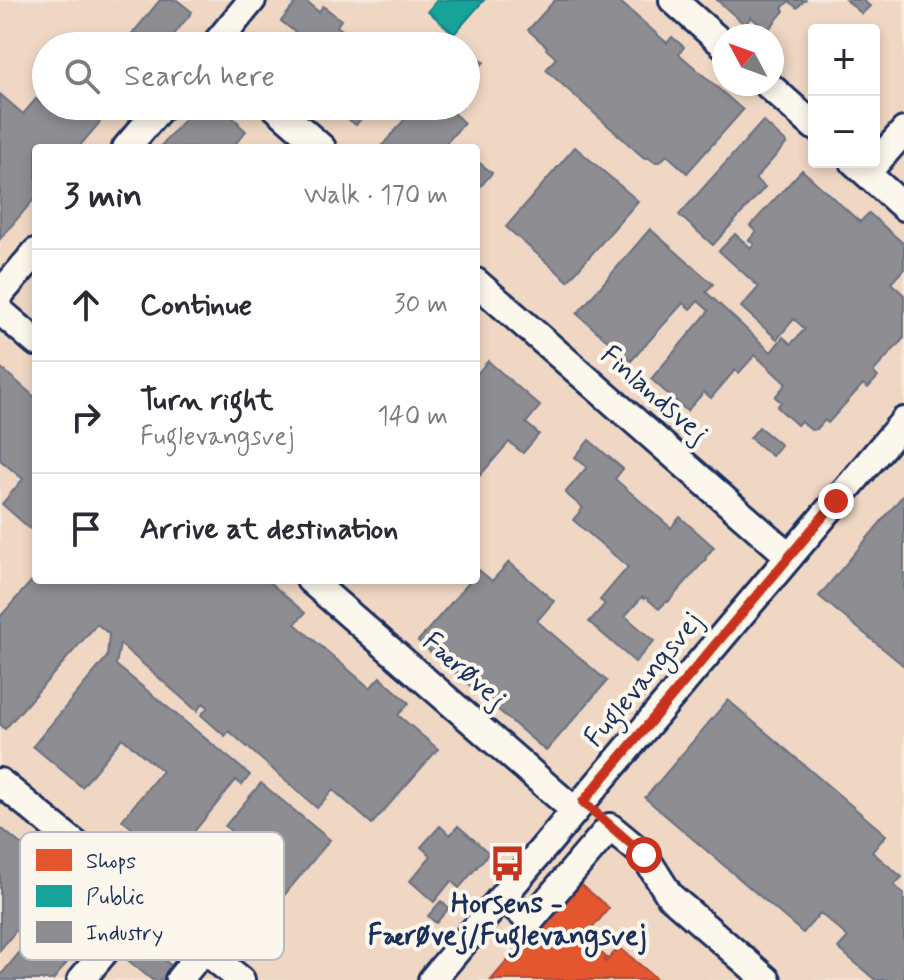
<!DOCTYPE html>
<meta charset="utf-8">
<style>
body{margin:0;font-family:Mynerve,sans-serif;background:#f2f2f3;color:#2b2b33}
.controls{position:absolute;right:24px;top:24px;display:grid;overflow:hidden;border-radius:8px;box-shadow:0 4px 12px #0003}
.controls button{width:72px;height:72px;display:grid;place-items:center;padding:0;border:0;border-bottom:2px solid #e1e1e2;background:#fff;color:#2b2b33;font:40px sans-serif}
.compass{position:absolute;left:712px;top:24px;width:72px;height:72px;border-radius:50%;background:#fff;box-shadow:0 4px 12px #0003;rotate:311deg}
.stop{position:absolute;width:24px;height:24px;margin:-18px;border:6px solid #c8321e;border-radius:50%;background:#fff}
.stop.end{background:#c8321e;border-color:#fff;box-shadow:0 2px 8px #0008}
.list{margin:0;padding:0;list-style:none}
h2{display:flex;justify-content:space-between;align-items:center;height:104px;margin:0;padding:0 32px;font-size:34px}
h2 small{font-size:26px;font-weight:400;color:#7c7c81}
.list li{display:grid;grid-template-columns:52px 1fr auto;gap:24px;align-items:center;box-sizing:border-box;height:112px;padding:0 32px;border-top:2px solid #e1e1e2}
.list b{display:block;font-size:30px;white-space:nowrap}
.list p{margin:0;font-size:26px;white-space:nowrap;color:#7c7c81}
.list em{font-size:26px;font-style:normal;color:#7c7c81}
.icon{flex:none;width:44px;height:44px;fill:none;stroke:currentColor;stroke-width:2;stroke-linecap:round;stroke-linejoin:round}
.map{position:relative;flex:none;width:904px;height:980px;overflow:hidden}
.search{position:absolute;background:#fff;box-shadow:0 4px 12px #0003;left:32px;top:32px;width:448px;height:88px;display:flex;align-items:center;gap:20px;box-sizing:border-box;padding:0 28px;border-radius:44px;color:#7c7c81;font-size:30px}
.panel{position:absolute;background:#fff;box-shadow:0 4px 12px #0003;left:32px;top:144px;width:448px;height:440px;border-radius:8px}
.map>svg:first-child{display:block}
.built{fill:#efd7c4;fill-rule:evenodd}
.shops{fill:#e4572e;stroke:#a84b3c;stroke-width:2}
.public{fill:#17a398;stroke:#188087;stroke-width:2}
.industry{fill:#8d8d92;stroke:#6b7182;stroke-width:2}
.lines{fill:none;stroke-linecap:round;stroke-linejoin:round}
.minor-casing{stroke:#1b2f5e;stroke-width:32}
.minor{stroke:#fbf7ec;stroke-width:26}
.route{stroke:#c8321e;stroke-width:10}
.labels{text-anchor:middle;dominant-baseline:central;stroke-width:8;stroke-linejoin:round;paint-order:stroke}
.street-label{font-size:28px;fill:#1b2f5e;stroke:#fbf7ec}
.poi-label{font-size:28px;font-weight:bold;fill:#1b2f5e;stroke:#fbf7ec}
.key{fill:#fbf7ec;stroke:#b8bbc1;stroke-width:2}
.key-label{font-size:22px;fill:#1b2f5e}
</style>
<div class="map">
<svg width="904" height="980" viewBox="0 0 904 980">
<rect width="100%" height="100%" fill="#f6e8da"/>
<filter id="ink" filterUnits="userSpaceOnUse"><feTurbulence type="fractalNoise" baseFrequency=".0125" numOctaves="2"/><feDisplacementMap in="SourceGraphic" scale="16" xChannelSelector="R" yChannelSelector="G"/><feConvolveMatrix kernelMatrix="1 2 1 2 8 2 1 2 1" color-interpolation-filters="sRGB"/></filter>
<g filter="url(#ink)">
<path class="built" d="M0,0H904V980H0ZM814,30H874V162H814ZM724,36H772V84H724ZM46,46H466V106H46ZM36,148H476V580H36Z"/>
<path class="shops" d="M576,880L609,908L584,938L607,958L604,960L606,962L619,947L658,980H491Z"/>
<path class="public" d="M437,0H484L454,34L428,11Z"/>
<path class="industry" d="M160,0H177L192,12L165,46H122Z
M298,0H304L319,12L323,6L341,20L337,26L363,46H313L281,21Z
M555,0H618L667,43L672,37L684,47L679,54L743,110L687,173L667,155L660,162H654L649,158H644L546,70L556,58L546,49L547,47L528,30Z
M717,0H805L797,8L789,1L782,8L784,11L767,31L751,17L745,25Z
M846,0H862L870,6L862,14Z
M466,48L484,62L466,83Z
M0,94L23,114L36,99L42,104L46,99V106H82L100,122L78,148H36V197L0,239Z
M196,106H220L239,123L238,124L246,131L232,148H159Z
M331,106H371L356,125Z
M416,106H446L464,123L442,148H380Z
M763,121L787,143L755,179L765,187L713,245L679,215Z
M575,147L638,201L568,281L506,227Z
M476,160L492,173L476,192Z
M802,170L860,222L869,213L904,244V269L891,283L904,295V338L873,372L878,377L868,388L863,384L828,423L825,420L817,429L811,430L801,421L797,425L777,407L781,402L775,397L786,384L755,355L739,373L735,370L711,398L704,392L687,411L651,379L709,311L698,301L690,309L683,303L631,361L577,314L650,229L713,284L706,292L771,352L783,337L791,344L805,329L794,319L777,339L741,307L759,287L719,251L735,234L751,248L754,244L749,240L756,232L750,226Z
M488,361L540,406L526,423L539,434L523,453L509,442L476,480V375Z
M0,367L36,398V534L2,504L23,479L0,460Z
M759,427L781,445L772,456L750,438Z
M589,440L623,469L615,479L671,528L680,517L714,547L705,558L706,559L668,602L667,601L659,609L645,597L644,599L642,597L625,616L654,641L635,662L589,622L605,604L600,600L628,567L573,520L583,508L565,493L587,467L575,457Z
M904,494V666L819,596Z
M509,562L554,601L537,621L607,681L546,751L418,641L471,580H476V574L479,570L492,581Z
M36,576V580H267L305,613L295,624L370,688L380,677L409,703L398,715L438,749L372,824L333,790L317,808L229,731L225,736L201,715L208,707L203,703L197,711L120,644L116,665L250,775L242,785L236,780L171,860L150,843L146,848L139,843L143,837L122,820L162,771L122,738L82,787L33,746L107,657L109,634L97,624L5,729L0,724V617Z
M728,700L886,835L872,852L902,877L894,885L904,894V980H875L838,948L848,937L820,913L803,933L645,798Z
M261,783L330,840L243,945L220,926L271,864L225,826Z
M440,826L450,835L458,826L489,853L459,888L451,881L434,902L410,881L431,856L421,847Z
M0,827L60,877L0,950Z
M73,887L83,895L88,893L100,904L112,907L53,980H0V976Z
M441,901L449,908L436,923L428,916Z
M132,933L175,969L166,980H152L117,951Z"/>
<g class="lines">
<defs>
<path id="minor" d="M673,0L724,45
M214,46L252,0
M767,84L814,126
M274,106L322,148
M126,148L162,106
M854,162L904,207
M867,173L904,131
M476,282L789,556
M0,294L36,252
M0,311L36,342
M310,580L575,811
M0,782L241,980
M503,896L530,921L610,827L644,855L670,896L767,980
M81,980L146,902
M179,980L204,949
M432,980L904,421"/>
</defs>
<use href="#minor" class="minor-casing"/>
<use href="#minor" class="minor"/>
</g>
</g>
<g class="lines" filter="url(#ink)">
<path class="route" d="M644,855L583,802L836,501"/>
</g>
<defs>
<symbol id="bus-bare" viewBox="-9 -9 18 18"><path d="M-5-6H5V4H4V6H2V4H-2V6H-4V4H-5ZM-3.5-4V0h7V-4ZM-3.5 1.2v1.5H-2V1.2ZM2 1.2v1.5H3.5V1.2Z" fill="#c8321e" stroke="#fbf7ec" stroke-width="2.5" paint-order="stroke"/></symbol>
</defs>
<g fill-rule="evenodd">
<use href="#bus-bare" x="482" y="838" width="51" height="51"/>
</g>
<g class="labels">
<g class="street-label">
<text transform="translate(654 395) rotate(41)">Finlandsvej</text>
<text transform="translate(464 671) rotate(41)">Færøvej</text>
<text transform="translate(644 680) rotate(-50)">Fuglevangsvej</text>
</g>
<g class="poi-label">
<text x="507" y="904">Horsens -<tspan x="507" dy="32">Færøvej/Fuglevangsvej</tspan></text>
</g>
</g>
<rect x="20" y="832" width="264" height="128" rx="12" class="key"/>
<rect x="36" y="849" width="36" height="22" fill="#e4572e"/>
<rect x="36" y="885" width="36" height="22" fill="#17a398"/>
<rect x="36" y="921" width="36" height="22" fill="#8d8d92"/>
<g class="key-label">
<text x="86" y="868">Shops</text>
<text x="86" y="904">Public</text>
<text x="86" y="940">Industry</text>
</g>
</svg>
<div class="controls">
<button>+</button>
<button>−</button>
</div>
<svg class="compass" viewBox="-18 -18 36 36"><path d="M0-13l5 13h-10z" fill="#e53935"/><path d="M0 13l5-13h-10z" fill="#7c7c81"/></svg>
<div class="stop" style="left:644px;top:855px"></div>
<div class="stop end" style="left:836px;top:501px"></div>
<div class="search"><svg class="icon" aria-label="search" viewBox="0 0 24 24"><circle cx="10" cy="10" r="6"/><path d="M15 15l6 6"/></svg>Search here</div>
<section class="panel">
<h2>3 min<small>Walk · 170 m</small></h2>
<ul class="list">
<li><svg class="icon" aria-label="ahead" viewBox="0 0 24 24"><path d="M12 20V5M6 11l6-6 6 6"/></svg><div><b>Continue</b></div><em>30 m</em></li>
<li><svg class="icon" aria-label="right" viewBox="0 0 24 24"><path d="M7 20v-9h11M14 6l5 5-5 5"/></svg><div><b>Turn right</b><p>Fuglevangsvej</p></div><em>140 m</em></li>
<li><svg class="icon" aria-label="arrive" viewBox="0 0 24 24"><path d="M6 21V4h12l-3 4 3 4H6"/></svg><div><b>Arrive at destination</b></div></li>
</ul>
</section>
</div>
